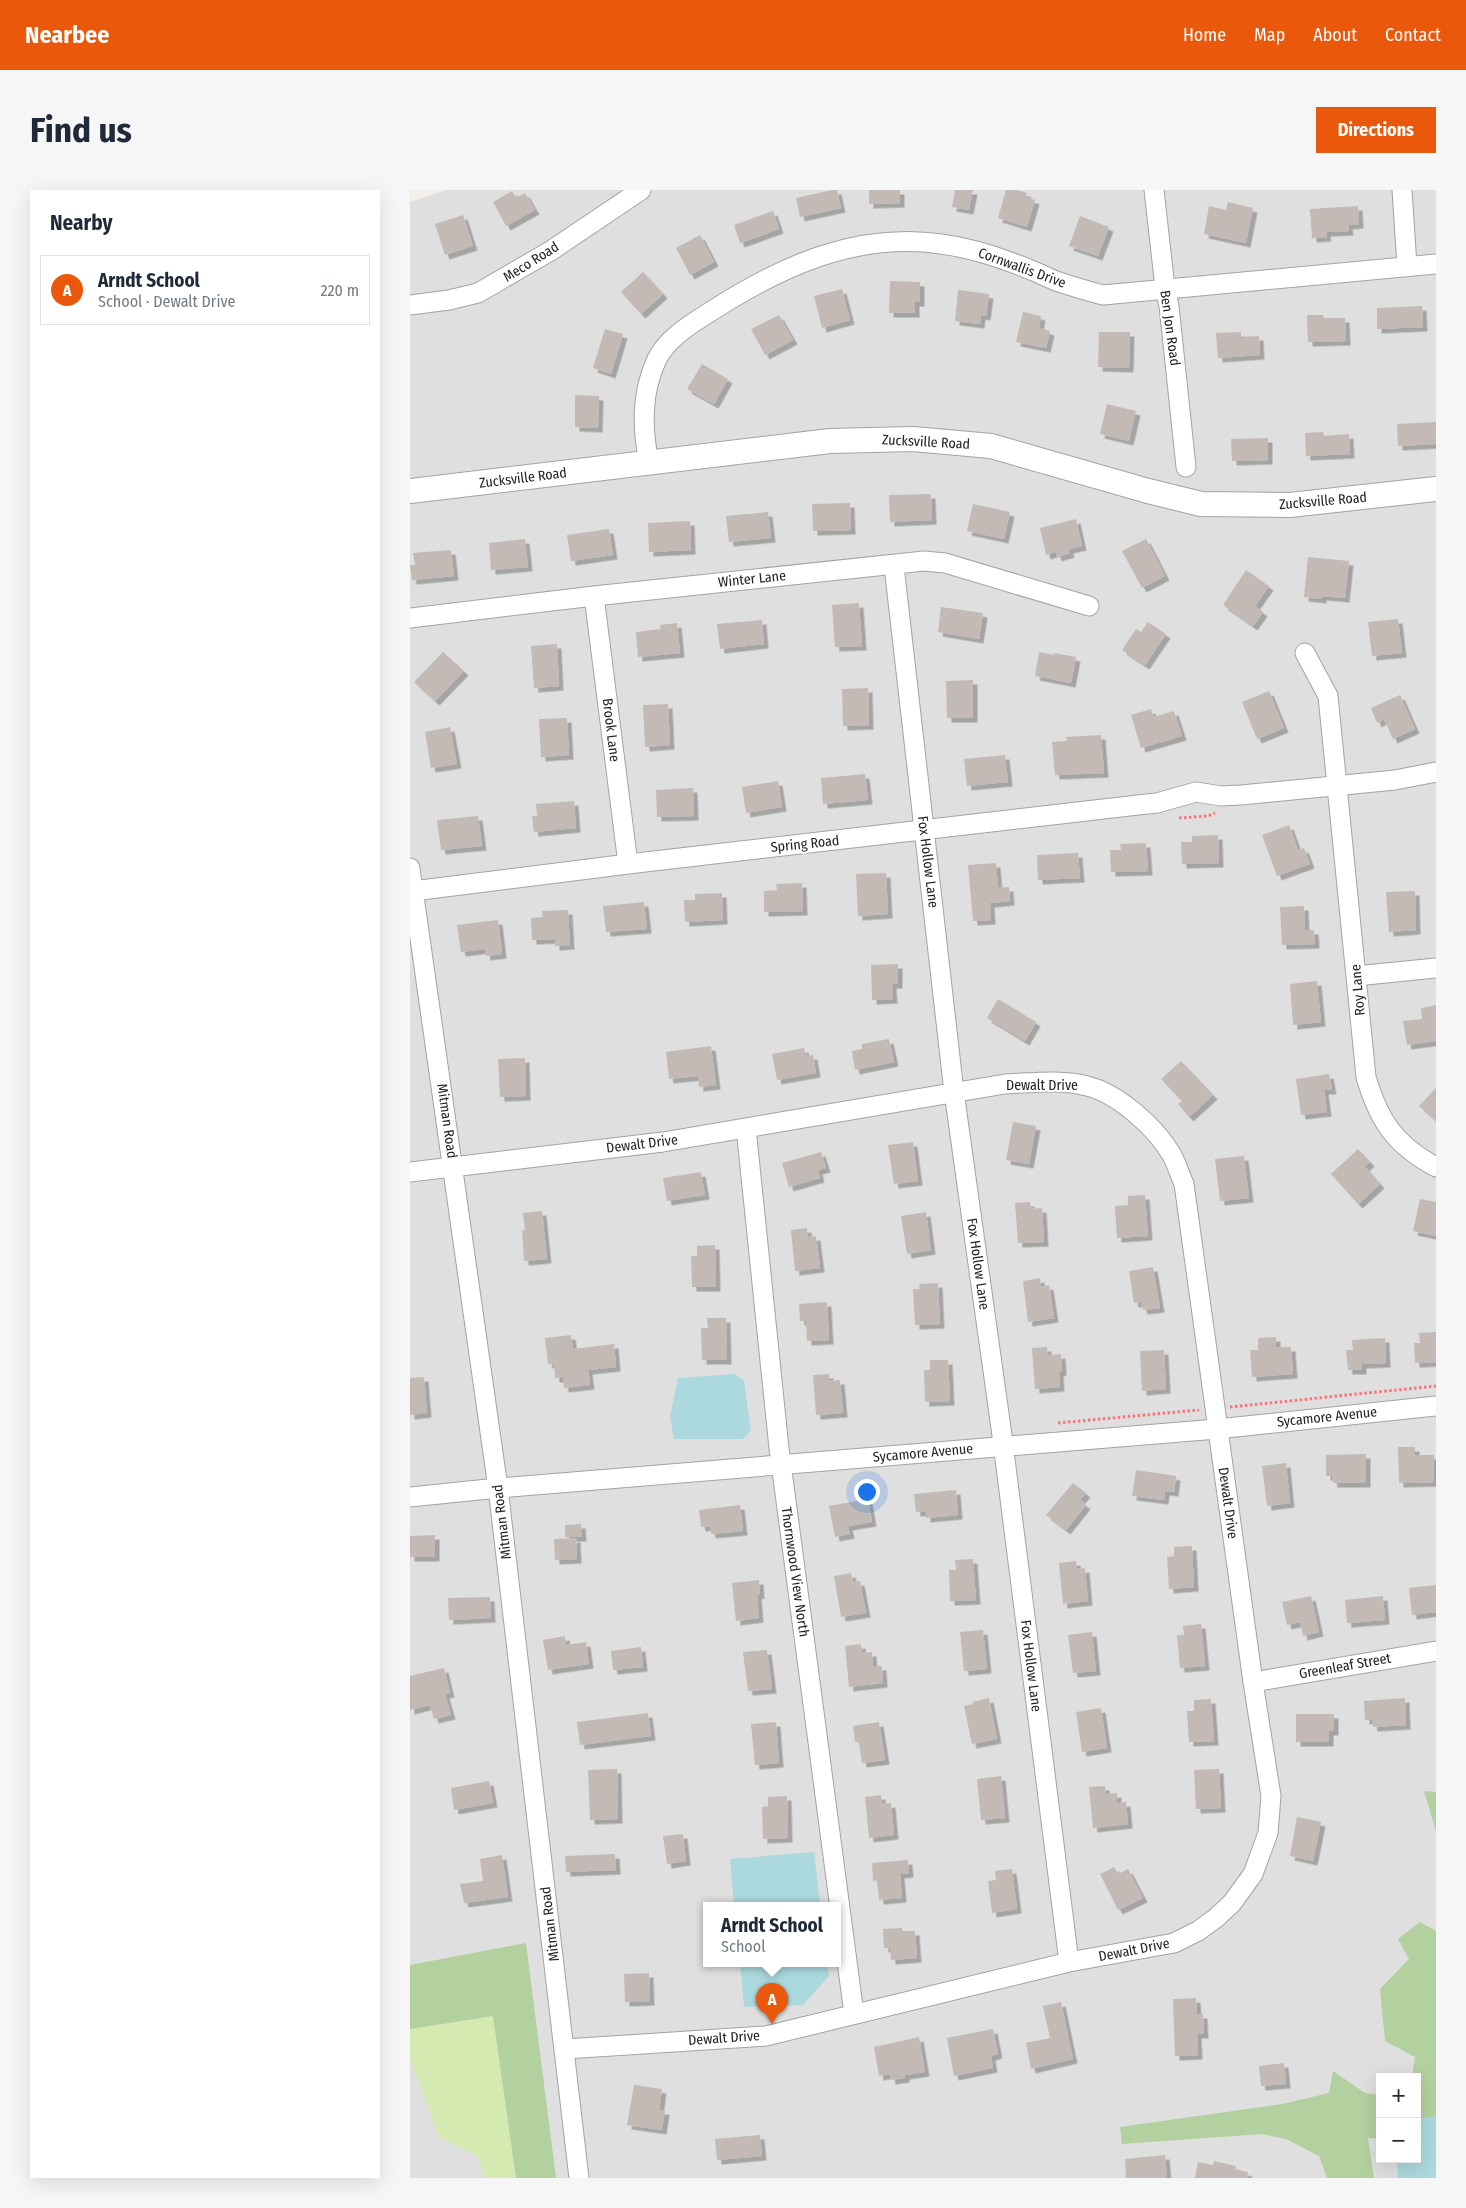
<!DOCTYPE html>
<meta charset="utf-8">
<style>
body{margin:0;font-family:"Fira Sans Condensed",sans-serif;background:#f6f6f7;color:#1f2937}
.controls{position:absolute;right:15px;bottom:15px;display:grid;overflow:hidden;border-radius:0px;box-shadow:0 5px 20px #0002}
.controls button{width:45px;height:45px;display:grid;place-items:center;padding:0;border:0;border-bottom:1px solid #e0e1e3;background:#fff;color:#1f2937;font:25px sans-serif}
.you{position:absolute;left:456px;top:1301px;width:18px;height:18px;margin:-12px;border:4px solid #fff;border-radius:50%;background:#1a73e8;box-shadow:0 0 0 8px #1a73e833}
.badge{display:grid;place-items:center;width:32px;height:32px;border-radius:50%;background:#ea580c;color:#fff;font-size:16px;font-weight:700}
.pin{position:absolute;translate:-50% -41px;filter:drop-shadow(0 1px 2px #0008)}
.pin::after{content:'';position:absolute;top:26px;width:18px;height:15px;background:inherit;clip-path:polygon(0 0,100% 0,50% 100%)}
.popup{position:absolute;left:293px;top:1712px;width:138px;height:65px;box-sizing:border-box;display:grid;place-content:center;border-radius:0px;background:#fff;filter:drop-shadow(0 1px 4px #0005);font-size:16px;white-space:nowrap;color:#747a83}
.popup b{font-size:19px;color:#1f2937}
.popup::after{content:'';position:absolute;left:50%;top:100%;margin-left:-10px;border:10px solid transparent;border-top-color:#fff}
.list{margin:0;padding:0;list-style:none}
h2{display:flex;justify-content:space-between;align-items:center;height:65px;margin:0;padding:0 20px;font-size:21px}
h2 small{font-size:16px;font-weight:400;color:#747a83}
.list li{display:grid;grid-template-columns:32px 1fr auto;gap:15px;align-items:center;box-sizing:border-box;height:70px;margin:0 10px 10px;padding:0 10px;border:1px solid #e0e1e3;border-radius:0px}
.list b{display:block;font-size:19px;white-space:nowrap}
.list p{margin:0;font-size:16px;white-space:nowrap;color:#747a83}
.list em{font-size:16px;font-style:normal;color:#747a83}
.map{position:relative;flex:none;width:1026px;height:1988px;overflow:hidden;border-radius:0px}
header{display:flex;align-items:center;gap:30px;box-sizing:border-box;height:70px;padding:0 25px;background:#ea580c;color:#fff}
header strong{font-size:24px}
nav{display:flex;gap:28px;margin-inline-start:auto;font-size:18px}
.intro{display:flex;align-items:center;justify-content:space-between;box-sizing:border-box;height:120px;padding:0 30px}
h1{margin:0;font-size:35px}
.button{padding:12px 22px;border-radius:0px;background:#ea580c;color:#fff;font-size:18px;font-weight:700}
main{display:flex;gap:30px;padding:0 30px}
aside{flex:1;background:#fff;border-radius:0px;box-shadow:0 5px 20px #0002}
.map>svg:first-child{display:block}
.residential{fill:#e0dfdf;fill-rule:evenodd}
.grass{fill:#d4eab1}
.forest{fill:#b3d09f}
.water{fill:#abd9de}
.building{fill:#c3b9b5;filter:url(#shadow)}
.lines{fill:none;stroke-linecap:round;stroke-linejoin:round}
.minor-casing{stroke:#a3a3a3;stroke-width:21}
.tertiary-casing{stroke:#a3a3a3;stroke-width:26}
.path{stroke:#f77578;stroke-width:3;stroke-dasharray:2.5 2.5;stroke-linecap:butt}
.minor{stroke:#fff;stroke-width:19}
.tertiary{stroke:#fff;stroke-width:24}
.labels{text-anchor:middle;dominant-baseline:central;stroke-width:4;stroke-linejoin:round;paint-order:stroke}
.street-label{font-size:14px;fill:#222;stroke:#fff}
</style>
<header>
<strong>Nearbee</strong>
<nav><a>Home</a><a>Map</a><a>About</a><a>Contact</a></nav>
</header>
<div class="intro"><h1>Find us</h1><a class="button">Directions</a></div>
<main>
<aside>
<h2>Nearby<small></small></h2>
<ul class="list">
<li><span class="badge">A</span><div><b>Arndt School</b><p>School · Dewalt Drive</p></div><em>220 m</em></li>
</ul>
</aside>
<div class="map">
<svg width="1026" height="1988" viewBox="0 0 1026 1988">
<defs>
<filter id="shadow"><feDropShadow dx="4.5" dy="4.5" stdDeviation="0" flood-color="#0004"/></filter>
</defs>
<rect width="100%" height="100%" fill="#f2eee9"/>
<path class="residential" d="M37,0H1026V1988H0V12ZM297,1715H427V1773H297ZM970,1887H1007V1969H970Z"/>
<path class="grass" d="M83,1826L106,1988H75L68,1966L29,1947L0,1868V1839Z"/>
<path class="forest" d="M1014,1601L1026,1602V1642V1641Z
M1010,1732L1026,1741V1926L1007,1929V1887H1002L1005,1867L975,1851L970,1799L999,1769L988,1749Z
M116,1753L146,1988H106L83,1826L0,1839V1775Z
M923,1881L955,1903L970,1905V1949L958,1948L964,1988H917L909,1966L876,1949L852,1944L712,1954L710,1937L872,1914L919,1903Z"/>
<path class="water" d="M325,1184L334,1191L341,1241L333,1249H264L260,1226L268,1188Z
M404,1662L410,1715H324L320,1669Z
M330,1773H417L419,1786L393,1815L334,1817Z
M1026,1926V1988H988L987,1969H1007V1929Z"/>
<path class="building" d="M422,0H427L431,18L390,27L386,8Z
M459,0H490V13L459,14Z
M545,0H563L559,20L542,17Z
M596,0H607L617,3L615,7L625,10L617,37L588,28Z
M102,1L106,8L115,3L125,20L96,36L83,12Z
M818,12L843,18L836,53L794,44L799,16L816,20Z
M948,16L949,34L938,35L939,41L916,42L917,47L902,48L900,19Z
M363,21L369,39L330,53L324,35Z
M53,25L63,56L35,65L25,34Z
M670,26L699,37L688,66L659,56Z
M290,45L304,72L280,85L266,58Z
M233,82L253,104L231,124L211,102Z
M480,91L510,92V112H505V123H479Z
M432,99L440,130L412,138L404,106Z
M548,100L579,104L576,126L571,125L570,134L545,131Z
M1012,116L1013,137L967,139V118Z
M613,122L631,126L629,138L640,141L636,158L606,152Z
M369,125L383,150L355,165L341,139Z
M897,125H913L914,128H935L936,151L898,152Z
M195,139L213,144L201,184L183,178Z
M689,142H720L719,178L688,177Z
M831,142V147L849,146L850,165L808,168L806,143Z
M292,174L318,189L304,214L277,199Z
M165,205L189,206L188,238L165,237Z
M697,214L726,221L719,251L690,244Z
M1026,232V254L988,256L987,234Z
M913,242L914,246L939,244L940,264L896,266L895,243Z
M858,248V270L822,271L821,249Z
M521,304L522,330L480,332L479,305Z
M440,313L441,340L403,341L402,314Z
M563,314L600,322L594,349L557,341Z
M358,322L361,348L319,352L316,326Z
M666,329L672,356L659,359L660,363L647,367L646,362L636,365L630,338Z
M280,331L281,360L239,362L238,333Z
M199,339L203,365L161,371L157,345Z
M115,349L118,377L81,380L79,353Z
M736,349L755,386L732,398L712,361Z
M41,360L44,386L2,390L0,375H5L3,363Z
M898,367L939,371L935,408L912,406V409L894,407Z
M836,380L859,396L845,416L853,422L843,436L813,415Z
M449,413L452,456L425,457L422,415Z
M531,417L573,423L569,449L528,442Z
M988,429L992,463L962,466L958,432Z
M352,430L354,454L310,459L307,434Z
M738,432L756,444L735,475L712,460L726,439L731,442Z
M267,433L270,463L228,467L226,442L251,439L250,435Z
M147,454L149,496L124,498L121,456Z
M33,462L54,481L25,511L4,492Z
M629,462L644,465V463L666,467L661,493L625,486Z
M563,490V528H537L536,491Z
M458,498L459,535L433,536L432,499Z
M859,501L874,538L847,549L832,512Z
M990,505L1005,539L983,549L974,529L967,533L961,518Z
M258,514L260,555L235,557L233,515Z
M741,519L743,527L764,521L772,546L731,558L721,525Z
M157,528L159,565L131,567L129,529Z
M40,537L47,574L21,578L15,542Z
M691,545L694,583L645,585L642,552L657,551L656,547Z
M595,565L598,592L557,596L554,569Z
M455,584L458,610L413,614L411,588Z
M368,591L372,617L336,623L332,597Z
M283,598L284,626L247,627L246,600Z
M164,611L166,638L124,642L122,626H127L126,614Z
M68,626L72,656L31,660L27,630Z
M879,635L888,660L894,658L900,674L867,686L852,645Z
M808,645L809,673L772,674L771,652H782V646Z
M736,653L738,681L701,682L700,660H711L710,654Z
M668,663L670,688L628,690L627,665Z
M586,673L588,698L599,697L600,711L580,713L581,730L563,731L558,675Z
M476,683L478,724L448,726L446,684Z
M392,693L393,721L354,722V701L367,700L366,694Z
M1005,701L1006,740L979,742L976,702Z
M312,703L313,730L275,732L274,710H285V704Z
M234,712L237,739L196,742L193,716Z
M894,716L895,740H904L905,754L872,755L870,717Z
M158,720L160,755L145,756V749L122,750L121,728L133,727L132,721Z
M88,730L92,764L76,766L75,759L51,762L47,735Z
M488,774V794H482L483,809L462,810L461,775Z
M907,791L911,832L883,835L880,794Z
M588,809L626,832L615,851L577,828Z
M1026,815V851L997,855L993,831L1012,829L1011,818Z
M479,849L484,872L445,880L442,861L452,859V854Z
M301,856L306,895L289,897L288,886L259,889L256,862Z
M394,858L396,866L403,865L406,883L367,890L362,864Z
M115,868L116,906L90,907L88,869Z
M771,871L803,905L779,927L768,914L772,911L751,889Z
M919,884L922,900H914L917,922L891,925L886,889Z
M1026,898V931L1009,916Z
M603,932L626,936L619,974L596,970Z
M503,952L508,991L484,994L478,955Z
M948,959L960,972L955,977L970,994L948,1014L921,984Z
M411,962L416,978L408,980L410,988L379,997L372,973Z
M834,966L839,1008L810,1011L805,969Z
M291,982L295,1005L257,1011L253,988Z
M735,1005L738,1046L707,1048L705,1016L718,1015V1006Z
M1010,1009L1026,1012V1046L1003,1041Z
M620,1012L621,1019L632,1018L634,1052L608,1053L605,1013Z
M132,1021L137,1069L114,1071L112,1040H115L113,1023Z
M516,1022L521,1060L497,1064L491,1026Z
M397,1038L398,1047L406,1046L410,1078L385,1081L381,1040Z
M305,1055L306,1097H282L281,1066H287V1056Z
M743,1077L750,1118L733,1120L731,1112L724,1113L719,1081Z
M630,1088L631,1097L639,1095L644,1128L618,1132L613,1091Z
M528,1093L530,1134L505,1135L503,1099H510L509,1094Z
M417,1112L419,1150L397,1151L396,1131H390L389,1114Z
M297,1128H316L317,1170H292L291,1138H298Z
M1026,1142V1172L1005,1173L1004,1153H1010L1009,1143Z
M161,1145L163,1159L204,1154L206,1177L178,1180L180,1195L154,1198L153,1188H145L144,1173L138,1174L135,1148Z
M866,1147V1157H881L883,1184L842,1187L840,1160H848V1148Z
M975,1148L976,1173L952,1174V1180H938L936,1160H943L942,1150Z
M637,1157L638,1165L651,1164L652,1181L649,1182L650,1197L625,1199L622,1158Z
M754,1160L756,1199L732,1201L730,1161Z
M520,1170H538L540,1211L515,1212L514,1180H520Z
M419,1184V1191L430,1190L433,1223L406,1225L403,1185Z
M14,1187L17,1223L0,1225V1188Z
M988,1257H1005V1265H1024V1292L989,1293Z
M956,1264V1293H923L922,1286H916V1265Z
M876,1273L880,1313L857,1316L852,1276Z
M726,1280L766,1286L764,1302L755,1301L754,1310L722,1306Z
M663,1293L676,1303L670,1310L676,1315L656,1340L636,1325Z
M546,1300L548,1325L516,1328V1321L506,1322L504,1304Z
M458,1309L462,1332L438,1336L440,1344L425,1347L419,1316Z
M330,1315L333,1341L301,1344L300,1336L291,1337L289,1320Z
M171,1334L172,1347H155V1335Z
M25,1345V1367H0V1346Z
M166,1348L167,1369L145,1370L144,1349Z
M782,1356L784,1397L759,1399L757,1367L764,1366V1357Z
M563,1369L566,1410L540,1411L539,1380H546L545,1370Z
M666,1371L667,1379L675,1378L678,1411L653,1414L649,1373Z
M441,1383L443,1392L450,1391L456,1423L431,1427L424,1386Z
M349,1390L350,1404L347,1405L349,1428L326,1431L322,1393Z
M1026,1395V1422L1002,1425L999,1398Z
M901,1406L909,1442L893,1446L890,1432L877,1435L872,1412Z
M973,1406L975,1430L937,1433L935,1410Z
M80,1407L81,1428L39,1430L38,1408Z
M791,1434L795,1476L770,1478L767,1445H774L773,1436Z
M573,1440L577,1479L554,1481L550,1442Z
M682,1442L686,1481L663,1483L658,1445Z
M155,1446L156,1455L176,1452L179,1474L138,1480L133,1450Z
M451,1454L452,1463L462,1462L463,1476H472L473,1493L439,1497L435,1456Z
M231,1457L233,1477L203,1480L201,1461Z
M357,1460L362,1499L338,1501L333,1462Z
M34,1478L40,1503L35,1504L41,1525L24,1529L20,1515L0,1520V1486Z
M579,1508L587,1549L562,1554L554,1516L563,1514V1512Z
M995,1508L996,1535L963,1537L962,1530H955L954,1511Z
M801,1509L804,1551L779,1552L777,1521H784V1510Z
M691,1518L697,1558L672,1562L666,1522Z
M238,1523L241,1546L170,1555L167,1532Z
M886,1524H924V1541H919V1552H886Z
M366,1532L369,1573L345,1575L341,1534Z
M469,1532L475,1570L452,1573L449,1552H445L443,1536Z
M207,1579L208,1629L180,1630L178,1580Z
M809,1579L811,1618L786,1619L784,1580Z
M591,1586L595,1628L571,1630L567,1589Z
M79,1591L83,1613L44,1620L41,1598Z
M695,1596L696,1604L707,1603V1613L716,1612L718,1634L683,1638L679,1597Z
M471,1605L472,1614L481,1613L484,1645L459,1648L455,1607Z
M377,1606L378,1648L353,1649L352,1617L358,1616V1607Z
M887,1627L911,1632L903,1671L880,1666Z
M273,1644L276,1671L257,1674L253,1646Z
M205,1664L206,1680L156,1682L155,1666Z
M92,1665L98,1707L54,1713L50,1694L73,1691L70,1669Z
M498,1670L499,1683L490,1684L492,1708L469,1710L467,1690L463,1691L462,1673Z
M704,1677L708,1684L718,1679L733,1708L708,1720L690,1684Z
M602,1679L607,1719L582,1723L578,1691L586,1690L585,1681Z
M492,1738V1741H505L507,1768L481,1770L480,1758H474L473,1739Z
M239,1783L240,1811L215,1812L214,1784Z
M786,1808L787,1824H793L794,1844H787L788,1865L765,1866L763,1809Z
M651,1812L663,1869L621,1879L616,1853L640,1848L633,1816Z
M583,1839L588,1864L581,1866L583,1878L544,1886L537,1848Z
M509,1847L515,1882L495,1885V1888L481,1890L480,1884L469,1886L464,1857Z
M874,1873L876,1894L851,1896L849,1876Z
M224,1895L252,1899L249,1920H255L252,1940L217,1935Z
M350,1945L352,1966L307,1970L305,1949Z
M755,1965L757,1988H716L715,1969Z
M804,1971L826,1976L825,1980L838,1982L837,1988H785L788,1972L803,1975Z"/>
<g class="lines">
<defs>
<path id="minor" d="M744,0L755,98L759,116L776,277
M992,0L997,76
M0,115L39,110L68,103L142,60L231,0
M239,273C232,238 231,203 247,169C258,147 283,133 303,120C372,76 446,42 531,54C562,58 592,68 621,80C631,84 640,89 649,92C664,97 678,101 693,105L1026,74
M484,376L544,902L591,1238L659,1772
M184,406L218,674
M0,428L184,406L514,371L535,373L679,416
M895,463L918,506L956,887C969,931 985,955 1026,977
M0,678L88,1298L169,1988
M3,701L218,674L728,615L747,613L786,602L811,606L831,605L985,590L1026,582
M946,786L1026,778
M336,938L369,1258L444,1824
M0,982L253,952L595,894C622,893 651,889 677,896C707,903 744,936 760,962C766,971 769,983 774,994L843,1492L861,1606L858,1643L843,1684L822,1713L806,1728L788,1741L764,1753L659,1772L356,1846L155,1859
M0,1307L88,1298L807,1239L1026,1216
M843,1492L1026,1461"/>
<path id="tertiary" d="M0,301L420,251L503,249L581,256L738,301L791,314L880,315L1026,299"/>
</defs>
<use href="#minor" class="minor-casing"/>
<use href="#tertiary" class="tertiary-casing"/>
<path class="path" d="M769,628L798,626L805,623
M820,1217L1026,1196
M648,1233L789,1220"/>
<use href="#minor" class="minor"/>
<use href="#tertiary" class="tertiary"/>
</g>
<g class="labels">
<g class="street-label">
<text transform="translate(121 72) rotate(-32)">Meco Road</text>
<text transform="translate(612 78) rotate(20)">Cornwallis Drive</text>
<text transform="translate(760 138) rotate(82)">Ben Jon Road</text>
<text transform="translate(516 252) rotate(3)">Zucksville Road</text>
<text transform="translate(113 288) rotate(-7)">Zucksville Road</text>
<text transform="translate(913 311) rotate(-5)">Zucksville Road</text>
<text transform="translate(342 389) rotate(-6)">Winter Lane</text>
<text transform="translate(201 540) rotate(83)">Brook Lane</text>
<text transform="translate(395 654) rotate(-6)">Spring Road</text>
<text transform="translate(518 672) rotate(83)">Fox Hollow Lane</text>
<text transform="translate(948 800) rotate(-95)">Roy Lane</text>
<text x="632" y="895">Dewalt Drive</text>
<text transform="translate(37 931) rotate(82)">Mitman Road</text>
<text transform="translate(232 954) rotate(-7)">Dewalt Drive</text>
<text transform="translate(568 1074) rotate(82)">Fox Hollow Lane</text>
<text transform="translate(917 1227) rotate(-6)">Sycamore Avenue</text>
<text transform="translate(513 1263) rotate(-5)">Sycamore Avenue</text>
<text transform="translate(818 1313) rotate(82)">Dewalt Drive</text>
<text transform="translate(92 1332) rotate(-97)">Mitman Road</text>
<text transform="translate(385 1382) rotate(82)">Thornwood View North</text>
<text transform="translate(621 1476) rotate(83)">Fox Hollow Lane</text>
<text transform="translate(935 1476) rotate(-10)">Greenleaf Street</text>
<text transform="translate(140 1734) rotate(-97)">Mitman Road</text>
<text transform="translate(724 1760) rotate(-11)">Dewalt Drive</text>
<text transform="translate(314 1848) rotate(-4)">Dewalt Drive</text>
</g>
</g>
</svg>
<div class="controls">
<button>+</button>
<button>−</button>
</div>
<div class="you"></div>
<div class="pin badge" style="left:362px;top:1834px">A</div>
<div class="popup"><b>Arndt School</b>School</div>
</div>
</main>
